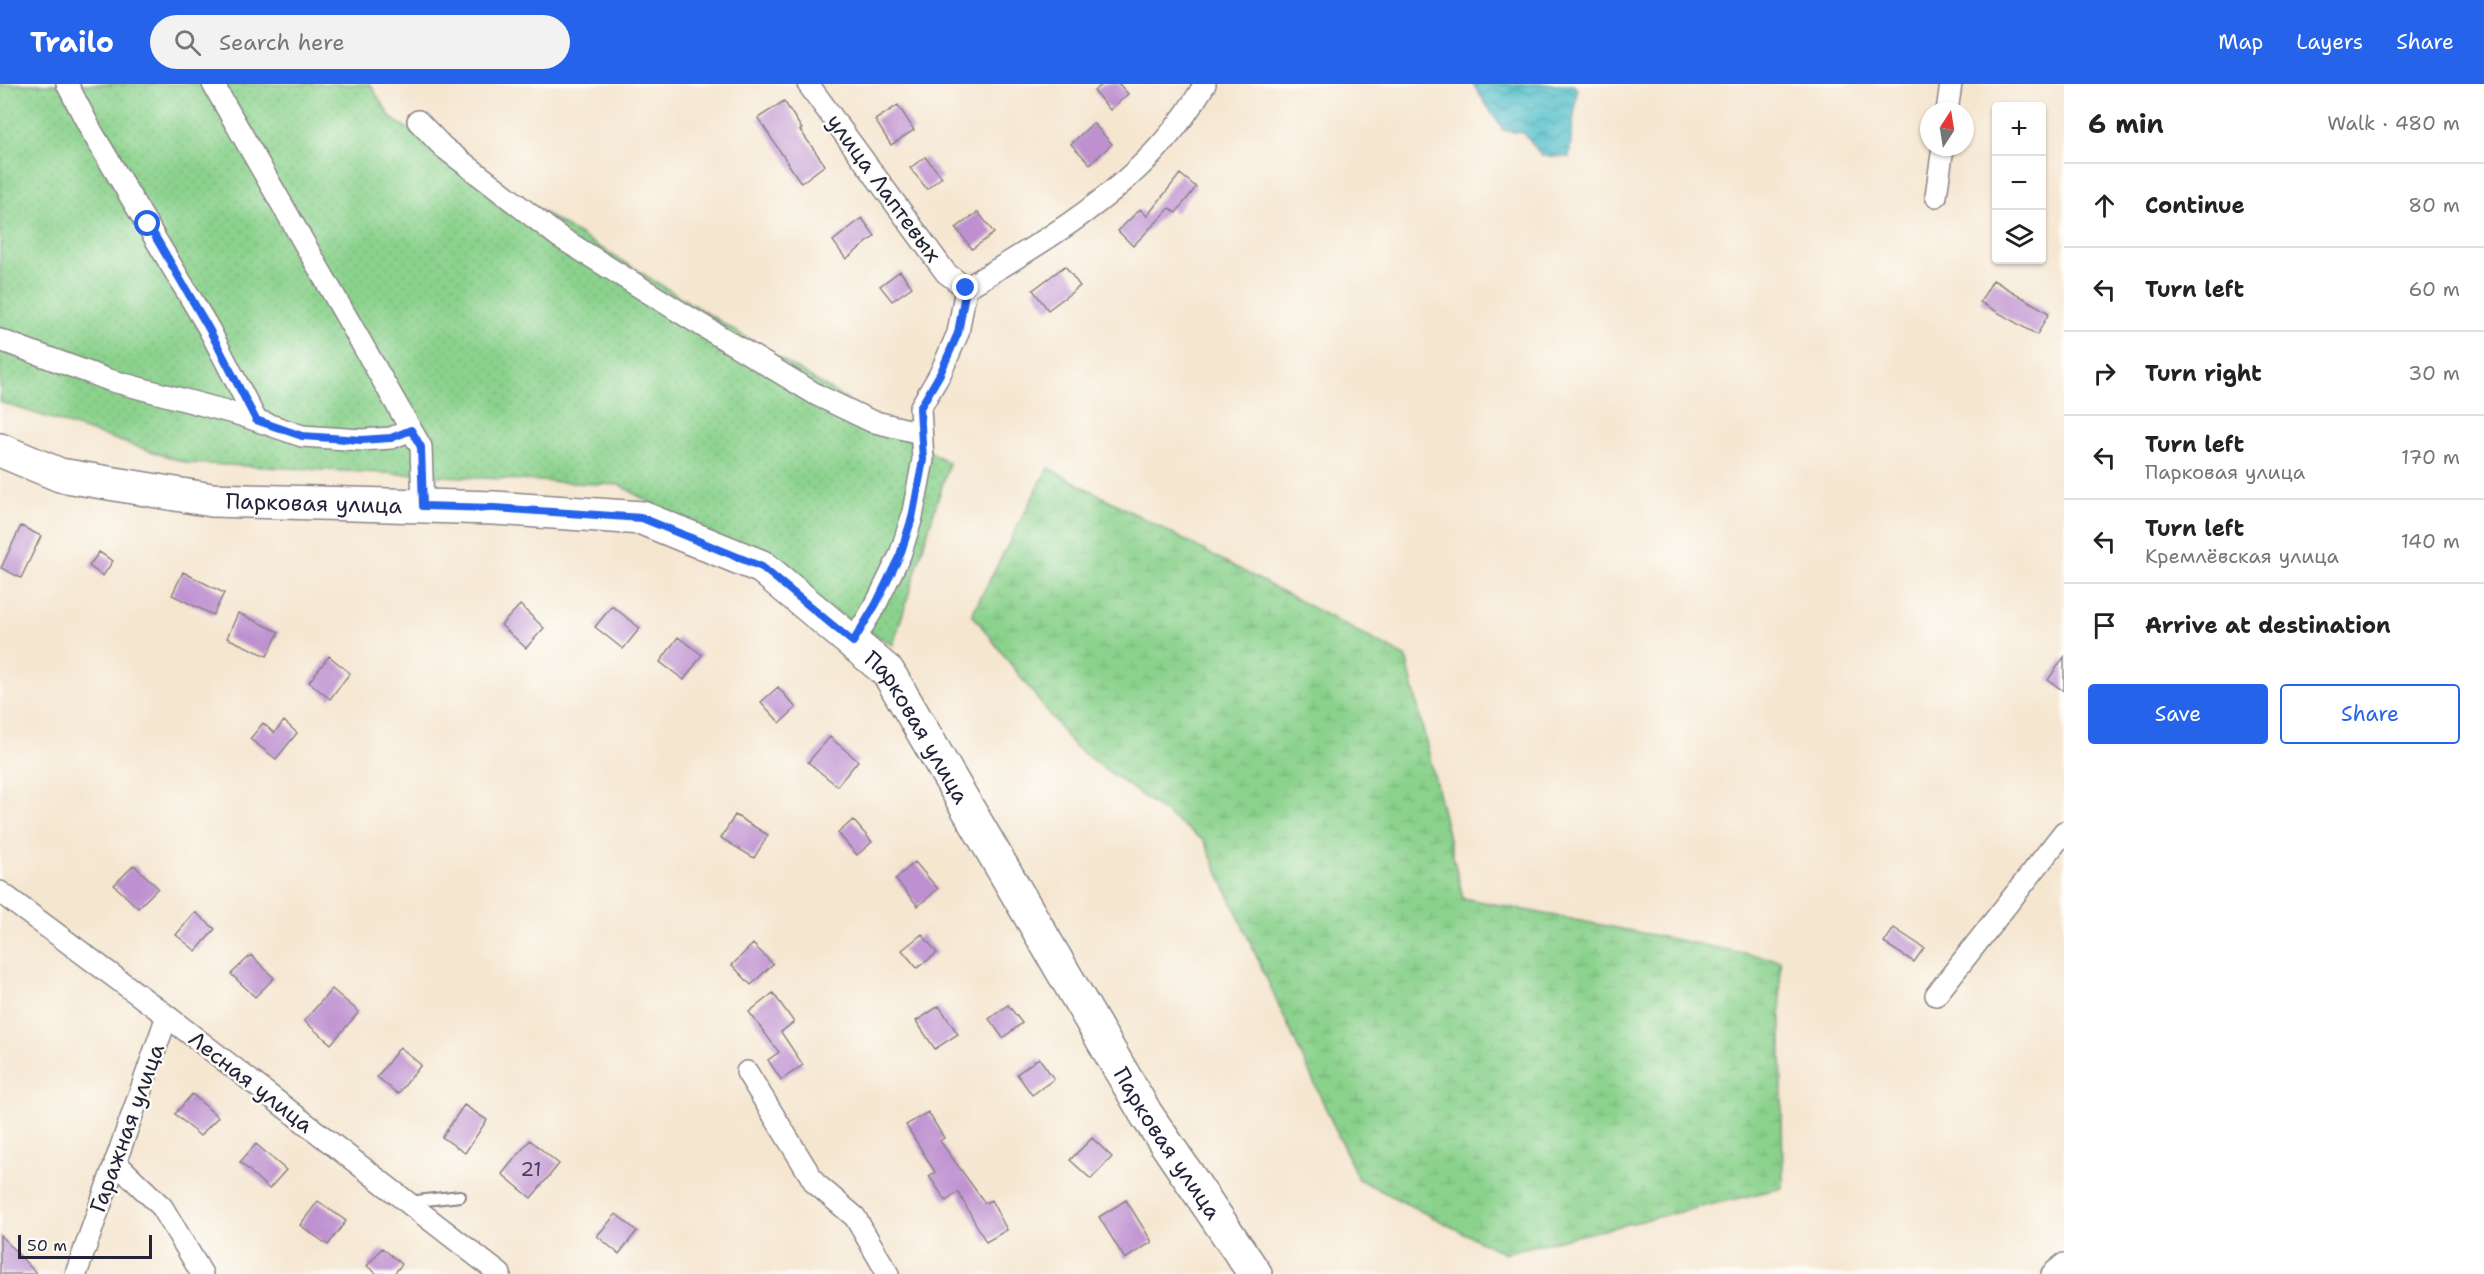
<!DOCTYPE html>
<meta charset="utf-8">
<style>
body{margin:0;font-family:"Shantell Sans",sans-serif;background:#f2f2f2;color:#222}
.controls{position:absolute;right:18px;top:18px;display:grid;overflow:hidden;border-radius:6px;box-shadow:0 2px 4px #0004}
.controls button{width:54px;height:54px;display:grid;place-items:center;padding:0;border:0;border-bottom:2px solid #e0e0e0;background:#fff;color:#222;font:30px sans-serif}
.compass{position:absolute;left:1920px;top:18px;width:54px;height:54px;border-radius:50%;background:#fff;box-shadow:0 2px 4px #0004;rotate:12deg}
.scale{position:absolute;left:18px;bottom:15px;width:134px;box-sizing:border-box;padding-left:6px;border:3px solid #22223b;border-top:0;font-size:16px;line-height:21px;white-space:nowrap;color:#22223b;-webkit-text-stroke:4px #fdfcf7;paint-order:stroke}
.stop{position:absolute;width:18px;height:18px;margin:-14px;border:4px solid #2563eb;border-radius:50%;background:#fff}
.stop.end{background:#2563eb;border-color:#fff;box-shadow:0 2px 6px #0008}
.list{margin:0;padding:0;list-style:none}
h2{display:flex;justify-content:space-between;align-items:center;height:78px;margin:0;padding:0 24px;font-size:26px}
h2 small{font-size:20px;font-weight:400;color:#767676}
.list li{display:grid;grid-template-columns:39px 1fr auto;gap:18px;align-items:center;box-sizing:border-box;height:84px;padding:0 24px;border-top:2px solid #e0e0e0}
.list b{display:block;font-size:22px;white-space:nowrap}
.list p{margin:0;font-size:20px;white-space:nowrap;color:#767676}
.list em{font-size:20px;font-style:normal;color:#767676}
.actions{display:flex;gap:12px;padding:18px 24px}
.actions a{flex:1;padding:14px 0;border:2px solid #2563eb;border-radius:6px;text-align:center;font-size:21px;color:#2563eb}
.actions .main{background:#2563eb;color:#fff}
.icon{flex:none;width:33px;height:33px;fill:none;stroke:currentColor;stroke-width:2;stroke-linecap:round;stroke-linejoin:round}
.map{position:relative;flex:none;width:2064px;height:1190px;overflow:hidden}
header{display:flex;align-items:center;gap:36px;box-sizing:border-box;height:84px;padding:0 30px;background:#2563eb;color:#fff}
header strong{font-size:28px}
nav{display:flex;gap:33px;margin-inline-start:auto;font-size:21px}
.search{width:420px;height:54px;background:#f2f2f2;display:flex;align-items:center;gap:15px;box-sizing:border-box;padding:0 21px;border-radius:33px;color:#767676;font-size:22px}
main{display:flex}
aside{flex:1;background:#fff}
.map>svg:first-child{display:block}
.wetland{fill:url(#wetland-marsh);stroke:#567a64;stroke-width:1.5}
.garden{fill:url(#garden-dots);stroke:#567a64;stroke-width:1.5}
.water{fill:url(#water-waves);stroke:#3a7082;stroke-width:1.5}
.building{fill:#be90d0}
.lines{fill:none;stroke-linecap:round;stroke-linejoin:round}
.lane-casing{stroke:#8c8486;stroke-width:14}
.street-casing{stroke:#8c8486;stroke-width:24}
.primary-casing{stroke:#8c8486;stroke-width:36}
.lane{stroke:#fff;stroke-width:10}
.street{stroke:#fff;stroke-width:21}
.primary{stroke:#fff;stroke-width:33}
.route{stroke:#2563eb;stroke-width:8}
.labels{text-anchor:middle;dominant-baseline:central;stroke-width:5;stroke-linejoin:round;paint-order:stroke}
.number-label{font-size:20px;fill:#493e60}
.street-label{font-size:22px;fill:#22223b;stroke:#fdfcf7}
</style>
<header>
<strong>Trailo</strong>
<div class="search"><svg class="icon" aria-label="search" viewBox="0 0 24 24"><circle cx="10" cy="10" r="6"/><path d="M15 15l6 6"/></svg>Search here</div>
<nav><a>Map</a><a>Layers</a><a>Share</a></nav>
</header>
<main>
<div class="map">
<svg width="2064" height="1190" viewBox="0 0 2064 1190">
<defs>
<pattern id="wetland-marsh" width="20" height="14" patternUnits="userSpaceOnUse" patternTransform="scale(1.5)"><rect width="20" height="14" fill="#8bd28d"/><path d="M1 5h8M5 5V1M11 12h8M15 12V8" fill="none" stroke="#78b47b"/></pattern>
<pattern id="garden-dots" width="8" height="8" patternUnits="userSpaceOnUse" patternTransform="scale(1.5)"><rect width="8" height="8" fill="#8bd28d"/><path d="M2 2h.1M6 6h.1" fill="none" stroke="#78b47b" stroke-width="1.8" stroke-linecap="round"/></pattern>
<pattern id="water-waves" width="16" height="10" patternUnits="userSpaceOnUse" patternTransform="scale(1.5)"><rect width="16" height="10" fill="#51bfc9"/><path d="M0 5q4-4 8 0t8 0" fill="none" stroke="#439ba4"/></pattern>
</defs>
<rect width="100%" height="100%" fill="#fdfcf7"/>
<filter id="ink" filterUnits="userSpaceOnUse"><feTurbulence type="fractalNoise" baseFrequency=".0167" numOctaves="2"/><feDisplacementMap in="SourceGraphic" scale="12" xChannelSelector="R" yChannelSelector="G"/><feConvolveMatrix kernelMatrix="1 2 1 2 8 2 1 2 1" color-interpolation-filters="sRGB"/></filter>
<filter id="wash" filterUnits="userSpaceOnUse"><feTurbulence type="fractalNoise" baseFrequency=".008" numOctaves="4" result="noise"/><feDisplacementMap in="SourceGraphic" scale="24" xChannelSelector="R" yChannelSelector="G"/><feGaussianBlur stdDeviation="1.35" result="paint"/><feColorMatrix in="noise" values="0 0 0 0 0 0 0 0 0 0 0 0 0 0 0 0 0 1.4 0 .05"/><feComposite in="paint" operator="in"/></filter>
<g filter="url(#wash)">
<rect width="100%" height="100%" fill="#f5e6d0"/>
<path class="wetland" d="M1048,384L1406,573L1463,814L1780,876L1783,1104L1503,1169L1358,1095L1204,757L1074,662L972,530Z"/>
<path class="garden" d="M0,0H370L392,35L949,379L893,561L620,401L187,379L0,318Z"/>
<path class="water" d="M1473,0H1573L1577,6L1569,73L1542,72L1524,49L1503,46Z"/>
<g id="blocks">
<path class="building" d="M1103,0H1119L1128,10L1110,26L1094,7Z
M784,17L802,45L800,46L825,81L801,99L758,34Z
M898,21L914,46L891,61L875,36Z
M1093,39L1112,60L1090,80L1071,60Z
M925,73L942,93L927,105L910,84Z
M1180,90L1196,103L1176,129L1170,124L1133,162L1118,147L1140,125L1147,132Z
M978,128L994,149L972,165L956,144Z
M862,134L875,152L846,175L833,157Z
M1065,182L1080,202L1048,226L1033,206Z
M900,187L912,203L892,217L880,202Z
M1993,196L2049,229L2037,251L1980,218Z
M21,442L41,452L21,494L1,484Z
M99,468L113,477L103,492L89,482Z
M183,488L224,509L213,531L172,511Z
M520,521L544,544L526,564L501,541Z
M612,522L640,544L623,565L595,543Z
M238,529L279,548L267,572L227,554Z
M678,553L702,571L684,596L660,578Z
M329,572L350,589L330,615L309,598Z
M2064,573V607L2048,596Z
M778,603L796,624L780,639L761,618Z
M284,637L297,649L276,675L250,655L263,639L274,649Z
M830,653L858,677L837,702L808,678Z
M735,731L768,751L754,774L721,754Z
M853,736L872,758L857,771L838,749Z
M915,778L938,805L918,822L895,795Z
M134,781L158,804L138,824L114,801Z
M195,828L215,845L196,867L176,851Z
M1894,844L1924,864L1914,878L1884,859Z
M922,850L937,869L917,884L902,866Z
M753,860L773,880L751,901L732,881Z
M251,871L274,894L255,913L231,890Z
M332,905L359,928L331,960L304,937Z
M773,909L794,938L781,948L803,981L781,996L768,976L779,968L749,928Z
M1008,921L1022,939L1003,954L989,935Z
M939,922L958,950L935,965L916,937Z
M400,963L421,981L398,1010L377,993Z
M1039,974L1054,995L1032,1011L1017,990Z
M192,1010L218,1033L200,1052L175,1030Z
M464,1021L487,1036L465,1069L442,1053Z
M928,1028L944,1054L940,1057L985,1119L991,1116L1007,1146L986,1158L958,1108L946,1117L929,1092L935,1088L906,1041Z
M1092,1054L1112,1073L1091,1095L1070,1076Z
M530,1056L559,1080L531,1114L502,1090Z
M256,1060L286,1086L269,1105L240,1078Z
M1126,1116L1152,1158L1125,1175L1099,1133Z
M318,1117L346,1137L328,1161L300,1141Z
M616,1130L637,1147L619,1170L597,1152Z
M0,1151L37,1190H0Z
M382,1164L402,1180L394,1190H377L367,1182Z"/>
</g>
</g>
<g filter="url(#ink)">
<use href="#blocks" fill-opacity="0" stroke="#8c8486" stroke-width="1.5"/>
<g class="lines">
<defs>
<path id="lane" d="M408,1118L460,1112"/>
<path id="street" d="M67,0L92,48L209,245L256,336
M213,0L421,363L423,422
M808,0L946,189L966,204
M1947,27L1951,0
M418,37L443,63L558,152L683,230L817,311L871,337L921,349
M1936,112L1943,63
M966,204C1034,164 1113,117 1165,56C1180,39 1193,20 1205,0
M0,256L109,296L241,331L302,352L361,356L391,354L411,346
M853,558L876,520L900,471L912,433L923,376L920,324L940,290L958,249L966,204
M0,808L167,932L500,1190
M1936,911L2064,748
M747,988L815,1099L855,1133L888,1190
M115,1078L162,1123L202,1190
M76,1190L167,932
M2052,1190L2064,1180"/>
<g id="primary">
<path id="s1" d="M0,366L60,391L212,416L494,424L642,434L762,483L888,588L1146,1030L1255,1190"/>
</g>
</defs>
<use href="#lane" class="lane-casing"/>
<use href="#street" class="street-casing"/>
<use href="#primary" class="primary-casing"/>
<use href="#lane" class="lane"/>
<use href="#street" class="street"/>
<use href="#primary" class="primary"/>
</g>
</g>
<g class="lines" filter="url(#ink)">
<path class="route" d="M148,140L209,245L256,336L302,352L361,356L391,354L411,346L421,363L423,422L494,424L642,434L762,483L853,558L876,520L900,471L912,434L923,376L920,324L940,290L958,249L966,204"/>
</g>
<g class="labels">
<g class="number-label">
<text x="531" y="1085">21</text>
</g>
<g class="street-label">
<text transform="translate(884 104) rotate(54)">улица Лаптевых</text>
<text stroke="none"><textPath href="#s1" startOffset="321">Парковая улица</textPath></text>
<text stroke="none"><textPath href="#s1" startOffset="1005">Парковая улица</textPath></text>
<text transform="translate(251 998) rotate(38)">Лесная улица</text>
<text transform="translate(127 1044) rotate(-70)">Гаражная улица</text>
<text stroke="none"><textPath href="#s1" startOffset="1491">Парковая улица</textPath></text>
</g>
</g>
</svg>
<div class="controls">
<button>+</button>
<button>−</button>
<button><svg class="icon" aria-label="layers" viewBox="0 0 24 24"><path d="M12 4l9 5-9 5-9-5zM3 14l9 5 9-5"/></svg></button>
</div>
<svg class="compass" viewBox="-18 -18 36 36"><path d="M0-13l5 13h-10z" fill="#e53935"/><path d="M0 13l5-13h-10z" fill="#767676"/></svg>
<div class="scale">50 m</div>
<div class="stop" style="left:148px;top:140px"></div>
<div class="stop end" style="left:966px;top:204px"></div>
</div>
<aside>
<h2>6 min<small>Walk · 480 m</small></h2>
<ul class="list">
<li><svg class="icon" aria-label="ahead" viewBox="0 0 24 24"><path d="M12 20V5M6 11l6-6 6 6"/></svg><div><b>Continue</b></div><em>80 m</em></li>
<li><svg class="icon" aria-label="left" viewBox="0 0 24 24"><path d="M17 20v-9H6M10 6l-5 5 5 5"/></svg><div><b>Turn left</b></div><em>60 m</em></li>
<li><svg class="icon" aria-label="right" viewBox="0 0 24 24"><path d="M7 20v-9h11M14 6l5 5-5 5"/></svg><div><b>Turn right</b></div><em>30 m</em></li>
<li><svg class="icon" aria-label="left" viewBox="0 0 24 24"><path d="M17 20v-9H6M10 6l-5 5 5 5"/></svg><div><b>Turn left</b><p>Парковая улица</p></div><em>170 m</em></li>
<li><svg class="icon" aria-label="left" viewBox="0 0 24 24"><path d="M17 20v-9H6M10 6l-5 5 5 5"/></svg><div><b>Turn left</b><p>Кремлёвская улица</p></div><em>140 m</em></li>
<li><svg class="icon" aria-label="arrive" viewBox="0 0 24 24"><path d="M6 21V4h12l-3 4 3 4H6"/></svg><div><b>Arrive at destination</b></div></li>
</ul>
<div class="actions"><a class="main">Save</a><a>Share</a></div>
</aside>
</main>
